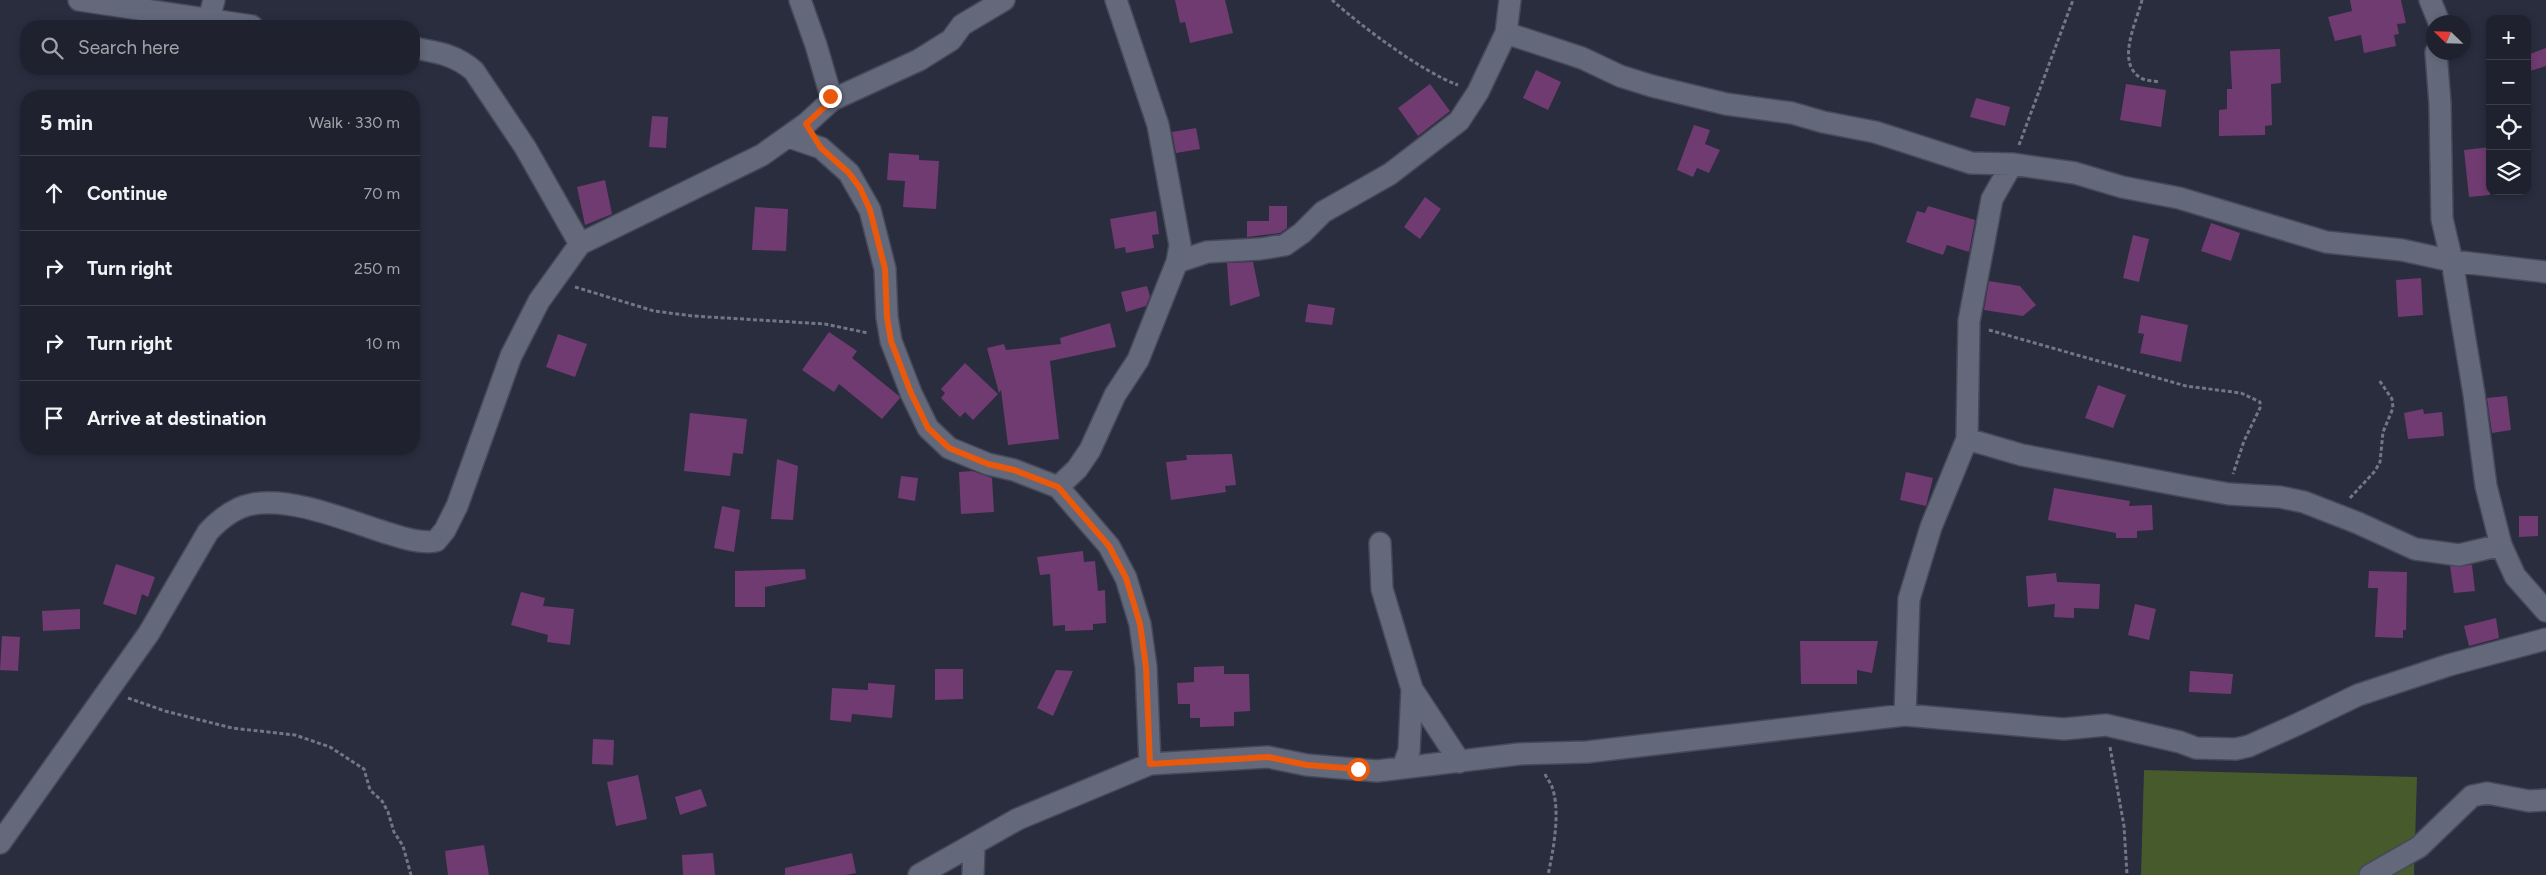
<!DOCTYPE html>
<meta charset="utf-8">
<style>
body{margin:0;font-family:Figtree,sans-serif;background:#272a36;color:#f1f3f6}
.controls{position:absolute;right:15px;top:15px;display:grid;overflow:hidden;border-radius:10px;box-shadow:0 2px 8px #0003}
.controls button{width:45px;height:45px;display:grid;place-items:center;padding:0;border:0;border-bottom:1px solid #3c3f4a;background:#1f222e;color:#f1f3f6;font:25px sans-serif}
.compass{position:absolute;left:2426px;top:15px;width:45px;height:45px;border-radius:50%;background:#1f222e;box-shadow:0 2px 8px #0003;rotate:293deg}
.stop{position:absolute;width:15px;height:15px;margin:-11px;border:4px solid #ea580c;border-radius:50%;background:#fff}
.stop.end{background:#ea580c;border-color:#fff;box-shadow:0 1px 5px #0008}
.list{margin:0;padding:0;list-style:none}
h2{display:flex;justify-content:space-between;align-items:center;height:65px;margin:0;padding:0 20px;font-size:21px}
h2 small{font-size:16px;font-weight:400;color:#a1a4aa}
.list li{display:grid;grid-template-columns:32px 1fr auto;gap:15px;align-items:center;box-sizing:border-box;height:75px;padding:0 20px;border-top:1px solid #3c3f4a}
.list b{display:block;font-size:19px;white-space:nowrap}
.list em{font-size:16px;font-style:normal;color:#a1a4aa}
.icon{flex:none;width:28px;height:28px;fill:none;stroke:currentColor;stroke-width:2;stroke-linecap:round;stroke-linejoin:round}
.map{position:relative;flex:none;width:2546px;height:875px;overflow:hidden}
.search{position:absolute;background:#1f222e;box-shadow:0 2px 8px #0003;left:20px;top:20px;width:400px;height:55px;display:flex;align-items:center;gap:12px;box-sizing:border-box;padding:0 18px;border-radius:20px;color:#a1a4aa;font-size:19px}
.panel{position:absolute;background:#1f222e;box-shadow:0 2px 8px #0003;left:20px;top:90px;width:400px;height:365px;border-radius:20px}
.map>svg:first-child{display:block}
.green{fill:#465a2c}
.building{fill:#703b71}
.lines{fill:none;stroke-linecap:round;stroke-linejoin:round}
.minor-casing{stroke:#464958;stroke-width:24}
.path{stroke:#737685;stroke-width:3;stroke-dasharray:4 2.5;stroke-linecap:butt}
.minor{stroke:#63687b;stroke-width:21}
.route{stroke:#ea580c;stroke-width:6}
</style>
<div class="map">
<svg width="2546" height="875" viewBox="0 0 2546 875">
<rect width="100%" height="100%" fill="#292d3e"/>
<path class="green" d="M2144,770L2417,777L2414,875H2141Z"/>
<path class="building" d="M1175,0H1225L1233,33L1190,43L1185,22L1180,23Z
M2350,0H2401L2406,23L2397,24L2399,34L2394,35L2396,46L2364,53L2361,35L2335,41L2328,17L2352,11Z
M2546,48V66L2527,72V55Z
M2280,49L2281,83L2271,84L2272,125L2265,126V135L2219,136V110L2227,109V89H2232L2230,51Z
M1536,70L1561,82L1548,110L1523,98Z
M1430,84L1450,111L1418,136L1398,108Z
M2126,84L2166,90L2161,127L2120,120Z
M1976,98L2010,107L2005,126L1970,117Z
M652,116L668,117L666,148L649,147Z
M1694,125L1710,130L1705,144L1720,150L1709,173L1697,168L1693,177L1677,170Z
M1196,128L1200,149L1176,153L1172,132Z
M2490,147V195L2469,197L2464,150Z
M889,153L919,155V160L939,161L936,209L903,207L905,181L887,180Z
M605,180L612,214L585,225L577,187Z
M1425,197L1441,209L1420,239L1404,227Z
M1269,206H1287V228L1280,233L1247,237V221H1269Z
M1928,206L1975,220L1969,252L1947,245L1943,255L1906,242L1917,211L1925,213Z
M755,207L788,209L786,251L752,250Z
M1156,211L1159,234L1152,235L1154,248L1126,253L1125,247L1115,249L1110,219Z
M2211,223L2240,233L2231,261L2201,251Z
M2133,235L2149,239L2139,282L2123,278Z
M1253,262L1260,296L1230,306L1227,263Z
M2421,278L2423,315L2398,317L2396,280Z
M1989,281L2020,286L2036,305L2023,316L1984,310Z
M1147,286L1150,296L1146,306L1126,312L1121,292Z
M1308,304L1335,308L1332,325L1305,322Z
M2141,315L2188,325L2181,362L2140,353L2144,334L2138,333Z
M1110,323L1116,347L1050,361L1059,439L1008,445L1001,390L999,393L987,348L1004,344L1006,350L1061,344L1060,338Z
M829,332L857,351L852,358L899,396L900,398L882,419L839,384L834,392L802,370Z
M558,334L587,344L575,377L546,367Z
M965,363L998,394L973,420L965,412L960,417L941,398L945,393L941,389Z
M2098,385L2126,395L2113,428L2085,418Z
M2507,396L2511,430L2492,433L2487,398Z
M2423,409L2424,414L2442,412L2444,436L2408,439L2404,413Z
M690,413L747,419L743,454L733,453L730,476L684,471Z
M1232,454L1236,485L1225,486L1226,492L1171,500L1166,462L1187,460L1186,455Z
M777,459L798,466L793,520L771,519Z
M972,471L992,478L994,512L961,514L959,472Z
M1906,472L1933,478L1926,506L1900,500Z
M901,476L918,478L915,501L898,498Z
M2054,488L2130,501L2129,506L2152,505L2153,530L2137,531V538H2116V533L2048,520Z
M722,506L740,510L734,552L714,548Z
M2519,516H2538V536L2519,537Z
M1083,551L1084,562L1095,561L1098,591L1105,590L1106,623L1093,624V630L1065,631V625L1053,626L1050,574L1040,575L1037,557Z
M116,564L155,577L148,597L142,594L136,615L103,604Z
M2472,565L2475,591L2454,593L2450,566Z
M805,569L806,579L765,587V607H735V571Z
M2369,571L2407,572L2406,630H2403V638L2375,637L2378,588H2368Z
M2056,573L2057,582L2100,584L2099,609L2074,608V618L2054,617L2055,604L2028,607L2026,576Z
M521,592L545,598L543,606L574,609L570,645L547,642L548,635L511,625Z
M2135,604L2156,609L2149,640L2128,635Z
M80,609V629L43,631L42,611Z
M2496,618L2499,638L2469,646L2464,626Z
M2,636L20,637L18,671L0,670Z
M1800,641H1878L1872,673L1857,670V684H1801Z
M1224,666V674H1249L1250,711L1234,712V726L1200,727V718H1190V704H1178L1177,683L1194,682V667Z
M935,669H963V699L935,700Z
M1056,670L1073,671L1053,716L1037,708Z
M2190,671L2233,674L2231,694L2189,692Z
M868,683L895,685L892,718L852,714L851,722L830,720L832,688L868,690Z
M593,739L614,740L613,765L592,764Z
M638,775L647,819L616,826L607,782Z
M701,789L707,806L680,815L675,797Z
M484,845L489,875H448L445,851Z
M713,853L715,875H683L682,855Z
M852,853L856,873L846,875H785V868Z"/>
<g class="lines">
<defs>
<path id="minor" d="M79,0L252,26
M800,0L816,45L832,100
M1116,0L1158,125L1180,245L1177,262
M1510,0L1506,33L1582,58L1620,76L1652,86L1726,104L1792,113L1823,122L1875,132L1971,163L2012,164L2075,173L2122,187L2179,198L2326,242L2402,250L2452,261L2546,272
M2430,0L2439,22
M209,19L214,0
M414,48C437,52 456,55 474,71L525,147L580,244
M2436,52L2440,104L2442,219L2452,261L2474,394L2486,486L2501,545L2515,576L2546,611
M789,137L821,148L849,173L870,210L885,269L887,317L891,341L911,393L928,428L949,448L988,464L1014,470L1058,487L1109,546L1126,578L1140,624L1146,667L1150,764
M2012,164L1992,199L1969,321L1967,439L2022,455L2184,486L2229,494L2280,497L2304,502L2358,523L2415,549L2459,555L2501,545
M1058,487L1077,469L1090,450L1115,395L1138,360L1177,262L1207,252L1260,249L1285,245L1302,233L1323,212L1390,174L1459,121L1478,92L1506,33
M1380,543L1382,589L1412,689L1409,751L1403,767
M1412,689L1460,762
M1905,715L1909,599L1931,527L1967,439
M0,843L149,633L208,532C220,519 235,507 253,504C292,497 346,520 384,532C400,537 419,544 436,541L445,530L457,506L511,356L539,301L580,244L762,155L807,123L832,100L919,60L951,40L962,25L1004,0
M919,875L1018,819L1150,764L1268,757L1307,765L1377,771L1519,754L1587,752L1905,715L2064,729L2106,725L2180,742L2196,748L2236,749L2249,746L2296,725L2358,695L2449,665L2546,639
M973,875L974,846
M2370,875L2419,847L2472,796L2487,793L2529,801L2546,800"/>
</defs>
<use href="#minor" class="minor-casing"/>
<path class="path" d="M1332,0C1361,26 1422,72 1458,85
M2142,0C2137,21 2115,63 2141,78C2146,81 2155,81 2160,82
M2019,145L2073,0
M575,287L654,311L693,316L825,324L868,333
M1989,330L2186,386L2241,393L2260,402V408L2244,441L2233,474
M2350,498L2375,471L2380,462L2383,432L2393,408L2392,399L2379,380
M128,698L165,711L232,728L295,735L330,747L364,769L370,790L382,801L388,812L394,832L403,846L411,875
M2110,747L2124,826L2127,875
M1545,774C1547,779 1551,783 1552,787C1561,811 1553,852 1548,875"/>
<use href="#minor" class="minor"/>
</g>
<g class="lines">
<path class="route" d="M830,96L832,100L806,124L821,148L849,173L860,188L870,210L885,269L887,317L891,341L911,393L928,428L949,448L988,464L1014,470L1058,487L1109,546L1126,578L1140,624L1146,667L1150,764L1268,757L1307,765L1358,769"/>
</g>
</svg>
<div class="controls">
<button>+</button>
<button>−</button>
<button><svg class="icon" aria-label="locate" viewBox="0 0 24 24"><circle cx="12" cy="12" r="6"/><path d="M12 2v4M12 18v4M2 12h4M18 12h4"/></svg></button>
<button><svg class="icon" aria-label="layers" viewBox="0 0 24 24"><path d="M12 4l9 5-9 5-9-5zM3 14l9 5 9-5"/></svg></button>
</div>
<svg class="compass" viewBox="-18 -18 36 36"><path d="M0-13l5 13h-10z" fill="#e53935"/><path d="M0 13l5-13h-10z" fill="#a1a4aa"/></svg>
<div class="stop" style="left:1358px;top:769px"></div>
<div class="stop end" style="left:830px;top:96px"></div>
<div class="search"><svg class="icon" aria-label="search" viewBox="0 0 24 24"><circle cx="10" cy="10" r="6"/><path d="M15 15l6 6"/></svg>Search here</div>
<section class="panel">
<h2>5 min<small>Walk · 330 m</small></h2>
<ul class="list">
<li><svg class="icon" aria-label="ahead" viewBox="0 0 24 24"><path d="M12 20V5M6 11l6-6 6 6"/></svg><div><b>Continue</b></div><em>70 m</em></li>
<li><svg class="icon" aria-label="right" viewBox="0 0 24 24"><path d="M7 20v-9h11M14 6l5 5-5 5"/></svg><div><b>Turn right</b></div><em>250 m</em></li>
<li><svg class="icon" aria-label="right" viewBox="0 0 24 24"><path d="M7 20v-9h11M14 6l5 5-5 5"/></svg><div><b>Turn right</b></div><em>10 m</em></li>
<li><svg class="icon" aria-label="arrive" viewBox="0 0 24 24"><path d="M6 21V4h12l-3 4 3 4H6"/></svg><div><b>Arrive at destination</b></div></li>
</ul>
</section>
</div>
